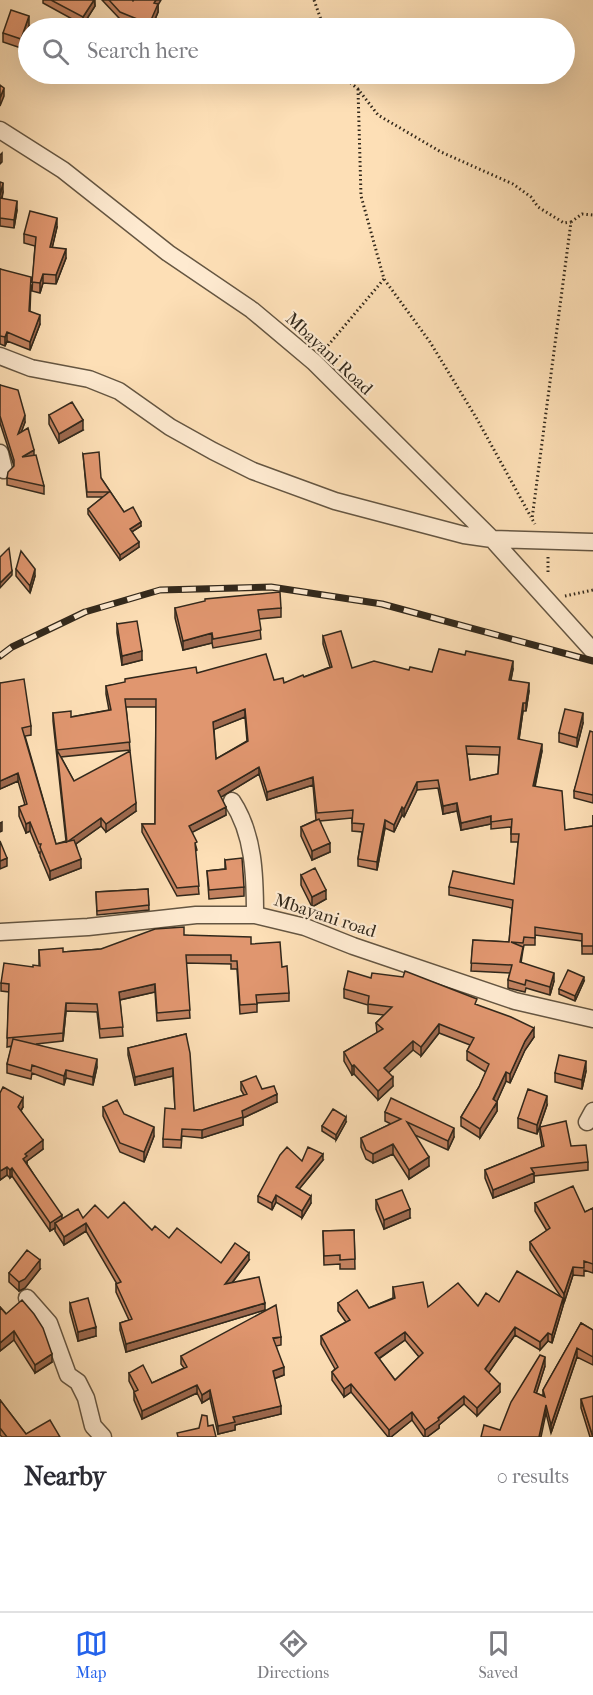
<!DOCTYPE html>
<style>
body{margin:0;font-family:"IM FELL French Canon",serif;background:#f7f7f7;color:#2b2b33}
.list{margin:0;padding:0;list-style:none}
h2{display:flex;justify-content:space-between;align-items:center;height:78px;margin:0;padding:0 24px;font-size:26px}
h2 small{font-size:20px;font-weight:400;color:#7c7c81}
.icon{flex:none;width:33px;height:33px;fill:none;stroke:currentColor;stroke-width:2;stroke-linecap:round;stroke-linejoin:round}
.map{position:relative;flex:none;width:593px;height:1437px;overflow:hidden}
.search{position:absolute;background:#fff;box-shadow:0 6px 24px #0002;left:18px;right:18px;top:18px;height:66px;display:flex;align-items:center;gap:15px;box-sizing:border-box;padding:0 21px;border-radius:33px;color:#7c7c81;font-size:22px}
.sheet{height:174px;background:#fff}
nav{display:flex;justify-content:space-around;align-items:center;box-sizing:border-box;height:84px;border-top:2px solid #e1e1e2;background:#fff;font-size:16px;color:#7c7c81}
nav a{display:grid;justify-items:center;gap:3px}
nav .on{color:#2563eb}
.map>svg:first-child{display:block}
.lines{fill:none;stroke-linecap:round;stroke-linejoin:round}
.street-casing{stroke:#655642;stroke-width:19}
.path{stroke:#32281b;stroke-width:3;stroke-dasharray:1.5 3;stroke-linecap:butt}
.street{stroke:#feead0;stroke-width:16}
.rail-casing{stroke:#32281b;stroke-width:7}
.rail{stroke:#feead0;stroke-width:4.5;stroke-dasharray:14;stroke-linecap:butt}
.wall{fill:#c1815f;stroke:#32281b;stroke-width:1.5;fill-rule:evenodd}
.shaded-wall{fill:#9d694e;stroke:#32281b;stroke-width:1.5}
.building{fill:#e0966f;stroke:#32281b;stroke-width:1.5;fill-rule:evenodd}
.labels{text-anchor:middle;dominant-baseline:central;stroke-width:4.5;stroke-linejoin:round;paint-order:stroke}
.street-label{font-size:18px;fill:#32281b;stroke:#feead0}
</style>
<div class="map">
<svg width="593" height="1437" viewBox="0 0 593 1437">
<rect width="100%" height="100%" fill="#fddfb6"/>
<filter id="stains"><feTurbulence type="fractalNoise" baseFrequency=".00333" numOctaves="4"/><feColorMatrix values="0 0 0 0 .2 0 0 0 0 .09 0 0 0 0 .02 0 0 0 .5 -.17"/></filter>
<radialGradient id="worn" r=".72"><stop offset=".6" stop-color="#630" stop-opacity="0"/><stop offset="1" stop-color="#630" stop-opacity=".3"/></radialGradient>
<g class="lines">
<defs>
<path id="street" d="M0,130L63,170L168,253L252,310L314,362L492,539L593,651
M0,356L31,368L89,379L119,391L170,427L213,451L253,471L335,501L464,535L492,539L593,542
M0,453L4,470
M232,801C254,834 255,876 255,915
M0,932L88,927L196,915H255L305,927L353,946L515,1001L593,1019
M587,1122L593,1111
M27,1298L49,1323L68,1375L78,1382L86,1398L93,1426L103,1437"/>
</defs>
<use href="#street" class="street-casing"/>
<path class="path" d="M314,0L324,28
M340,74L358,89L378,115L441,152L513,184L531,197L538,207L564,223L571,222L532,519L535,524
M358,89L361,196L384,279L430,342L477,419L531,517
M571,222L582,214L593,215
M325,349L384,279
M548,557V574
M565,596L593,590"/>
<use href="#street" class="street"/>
<defs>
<path id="rail" d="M0,656L12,647L85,612L160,590L271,587L382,604L593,661"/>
</defs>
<use href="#rail" class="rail-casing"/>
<use href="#rail" class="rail"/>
</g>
<path class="wall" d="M43,0H95V6L83,25L43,3Z
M102,0H132L133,1L158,5V12L154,22L159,28H141L120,19Z
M29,26L21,48L3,42V33Z
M0,182L3,192L2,199L17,210L14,228L0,226Z
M57,227L52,248L66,258L56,284L43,283L40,293L32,291L35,246L24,243V234Z
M0,269L31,285L30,311L40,324L30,350L7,341L5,346L0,344Z
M0,385L25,422L21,432L34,456L44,486V494L7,485V478L14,466L0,423Z
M49,415L83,430L59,443L49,424Z
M83,454L101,478L124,512L141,526L132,532L139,547L120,560L88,514V509L103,497H87Z
M16,569L35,576L30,593L16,576Z
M175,608H281V617L259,619L261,639L213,648L212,643L183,650L175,618Z
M117,624L142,660L122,665L117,633Z
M323,636L352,668L409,670L432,672L513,669L511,680L529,691L526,711H523L519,739L542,751L535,787L565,830L593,826V815V954H582V941L535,935V945H524L523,950L521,963L554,981L550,995L526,988L525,992L508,988V980L510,973L471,971L473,940L509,942L512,908L449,895V887L514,884L518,842H511V827L491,829V824L461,830L457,811L443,814L438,788L417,790L404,817L402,815L394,832L385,828L377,870L358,866V859L362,832L352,831V818L320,821L330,852L312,860L301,836V827L316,820L313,785L267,800L259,774L221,797L226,815L192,832L197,850L195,851L199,894L177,896L142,832V824H155L156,707H126L130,750L61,757L74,781L136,811L106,832L101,826L76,844L81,868L50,880L40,856V852L39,853L30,831L26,833L19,816V807L25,805L18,781L0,789V683L31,726V735L25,736L56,844L66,841L53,721V713L71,717L109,710L106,694V686L197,673L274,680L284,683L304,677L330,667L323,644ZM245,717L247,741L216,759L214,729ZM467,754L499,755L498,774L470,780Z
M583,723L577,747L559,742V733Z
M593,732V803L574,798V791Z
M225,860L244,887V896L209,899L207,871L225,869Z
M301,875L326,899L312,907L301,885Z
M148,889L149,910L97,915L96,892Z
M184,935L251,944L282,967L289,993V1001L257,1003V1012L240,1014L237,969H231V964L186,963L190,1018L157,1021L155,992L120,1000L123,1036L100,1038L97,1012L66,1011L63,1041L36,1044L97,1067L93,1085L66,1078L64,1085L32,1073L31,1079L7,1073V1064L12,1046L7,1047L9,992L1,991V983L33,967L39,966V950L63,952L101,949Z
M584,981L575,1001L559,994V989Z
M344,989L477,1005L534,1037L525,1050L510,1083L506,1081L497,1101V1111L480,1138L461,1126V1117L479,1087L486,1072L467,1060V1051L470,1045L439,1033L421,1056L413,1050L388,1073L393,1086L378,1100L354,1074L352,1075L344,1061V1052L377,1033L376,1023L384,1015L368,1013V1005L344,998Z
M186,1034L194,1111L244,1095L241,1090V1082L262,1089L277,1102L243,1118V1125L202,1138L182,1136L181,1148L163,1147V1139L175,1109L173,1076L135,1085L128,1055V1048Z
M586,1071L582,1089L555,1082V1073Z
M0,1093L23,1107L21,1111L43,1149L27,1161V1164L62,1219L83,1218H108L152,1230L221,1263L249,1260L232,1283L265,1310L126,1352L120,1330V1323L129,1320L116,1292V1284H117L86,1231L64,1245L55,1231V1228L50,1231L12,1176L10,1178L7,1175L0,1180Z
M547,1105L537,1134L518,1128V1118Z
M103,1107L154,1136L144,1162L120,1152L103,1116Z
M385,1112L454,1137L448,1150L415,1135L429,1166L409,1179L393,1154L373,1163L366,1159L361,1147V1138L391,1124L385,1121Z
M346,1122L336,1140L322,1131V1126Z
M540,1127L571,1146L588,1162V1170L534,1176V1182L493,1198L485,1178V1170L542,1147L540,1135Z
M323,1160L299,1189L311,1203L302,1218L276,1202L272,1210L258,1202V1196L302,1161Z
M376,1200L410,1218L384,1229L376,1209Z
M535,1203L585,1212L593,1208V1273L584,1270V1276L573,1275L564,1303L563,1301V1306L552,1343L548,1341L540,1350L515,1335L488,1373L500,1392L477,1416L464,1404L439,1425V1428L427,1437H424L412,1420L391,1437H388L351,1392L344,1397L332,1380V1372L335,1369L321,1344V1336L346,1322L338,1311V1303L369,1308L393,1298V1287L428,1307L478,1306L499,1302L561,1297L530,1250V1242L547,1231L535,1211ZM405,1340L419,1357L395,1380L379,1359Z
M354,1230L355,1269H340V1264L324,1265L323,1231Z
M40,1269L25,1288L19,1291L9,1282V1273Z
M70,1303L96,1336L78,1341L70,1312Z
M0,1307L52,1362L35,1373L14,1340L0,1351Z
M581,1323L593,1330V1365L577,1357L551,1433L546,1413L500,1430L545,1366L536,1393L543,1396V1390Z
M281,1337V1345L276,1346L284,1375L274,1379L281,1414L235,1425V1430L218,1434L210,1398L202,1403L197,1393L142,1419L134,1400V1391L129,1381V1373L152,1383L184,1368L181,1364V1356Z
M581,1399L593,1437H590L581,1408Z
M0,1400L26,1434L60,1437H2L0,1435Z"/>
<path class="shaded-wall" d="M94,0L95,6L83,25V17Z
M156,0H161L158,5V12L152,26L151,20L154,3Z
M29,16V26L21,48V39Z
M4,88V96L0,106V98Z
M2,153V162L0,164V155Z
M3,183V192L0,204V195Z
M17,201V210L14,228V220Z
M57,218V227L50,257V247Z
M66,249V258L56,284V275Z
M43,274V283L40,293V283Z
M40,315V324L30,350V342Z
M7,332V341L5,346V337Z
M25,415V422L18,441V434Z
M83,420V430L59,443V434Z
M34,450V457H22Z
M141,522V526L130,533V529Z
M139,542V547L120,560V555Z
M35,569V576L30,593V586Z
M12,571V575L0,588V583Z
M212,633V643L183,650V641Z
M142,651V660L122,665V656Z
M513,661V669L509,688V680Z
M529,683V691L526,711V703Z
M523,703V711L518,747V739Z
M245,709V717L213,730V722Z
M583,713V723L577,747V738Z
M542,744V751L533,794V786Z
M259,767V774L218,799V791Z
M18,773V781L0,789V781Z
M313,777V785L267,800V792Z
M417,782V790L404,817V809Z
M136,803V811L106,832V824Z
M457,803V811L443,814V806Z
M226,807V815L189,834V826Z
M402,807V815L394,832V825Z
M491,816V824L461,830V823Z
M101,818V826L67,850V842Z
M385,820V828L377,870V862Z
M2,822V831L0,832V823Z
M30,822V831L26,833V824Z
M330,843V852L312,860V851Z
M7,858V866L0,869V861Z
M81,859V868L50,880V871Z
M326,890V899L312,907V897Z
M554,973V981L550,995V987Z
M584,977V981L575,1001V996Z
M155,984V992L119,1000V992Z
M66,1003V1011L63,1041V1033Z
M439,1024V1033L421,1056V1047Z
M534,1028V1037L525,1050L510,1083V1074L525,1041Z
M413,1041V1050L384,1077V1068Z
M97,1059V1067L93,1085V1077Z
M586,1061V1071L582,1089V1080Z
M354,1065V1074L352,1075V1066Z
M173,1068V1076L135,1085V1077Z
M66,1070V1078L64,1085V1076Z
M506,1072V1081L494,1108L497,1102V1111L480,1138V1129Z
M393,1077V1086L378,1100V1091Z
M277,1094V1102L243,1118V1125L202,1138V1130Z
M547,1096V1105L537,1134V1125Z
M23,1098V1107L18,1115V1107Z
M346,1117V1122L336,1140V1135Z
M154,1127V1136L144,1162V1152Z
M454,1128V1137L448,1150V1141Z
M43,1140V1149L27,1161V1164L23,1159L25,1154Z
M393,1144V1154L373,1163V1154Z
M323,1154V1160L296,1193V1187Z
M429,1157V1166L409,1179V1170Z
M7,1167V1175L0,1180V1171Z
M12,1168V1176L10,1178V1170Z
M534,1173V1182L493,1198V1190Z
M276,1195V1202L272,1210V1203Z
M311,1196V1203L302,1218V1211Z
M410,1209V1218L384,1229V1220Z
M62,1215V1223H55V1228L50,1231V1223Z
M86,1223V1231L64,1245V1237Z
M249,1253V1260L225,1292V1284Z
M40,1260V1269L25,1288L19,1291V1282Z
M573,1267V1275L564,1303V1294Z
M563,1298V1306L552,1343V1335Z
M265,1303V1310L126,1352V1344Z
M96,1327V1336L78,1341V1332Z
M515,1327V1335L485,1378V1369Z
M14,1331V1340L0,1351V1343Z
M405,1332V1340L375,1361V1353Z
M548,1333V1341L540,1350V1342Z
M577,1348V1357L551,1433V1425Z
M52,1354V1362L35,1373V1365Z
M545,1357V1366L534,1401V1392Z
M284,1367V1375L273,1379V1371Z
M351,1384V1392L344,1397V1389Z
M500,1384V1392L477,1416V1408Z
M197,1385V1393L142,1419V1411Z
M210,1390V1398L202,1403V1395Z
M464,1396V1404L439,1425V1428L427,1437H425V1430Z
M546,1405V1413L541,1437H539Z
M281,1406V1414L235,1425V1430L218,1434V1426L233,1417Z
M412,1412V1420L391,1437H389V1430Z"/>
<path class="building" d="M51,0H94L83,17Z
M109,0H132L133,1L134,0H156L154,3L158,4L151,20L159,28L120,12Z
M11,10L29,16L21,39L3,33Z
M0,85L4,88L0,98Z
M0,182L3,183L0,195Z
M0,198L17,201L14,220L0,218Z
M30,211L57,218L50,247L66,249L56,275L43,274L40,283L32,282L36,237L24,234Z
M0,269L31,277L29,311L40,315L30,342L7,332L5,337L0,336Z
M0,385L18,390L25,415L18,434L28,428L34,450L22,457L36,455L44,486L7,478L8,472L14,466V460L0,416Z
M72,402L83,420L59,434L49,415Z
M99,452L101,478L124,512L133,507L141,522L130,529L139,542L120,555L88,509L109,492H87L83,454Z
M9,548L12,571L0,583V557Z
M21,551L35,569L30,586L16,569Z
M280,592L281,608L258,610L261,630L213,639L212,633L183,641L175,608L205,601V599Z
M137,621L142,651L122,656L117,624Z
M341,631L352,668L374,661L409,670L410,667L432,672L439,649L465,655L466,651L513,661L509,680L529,683L526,703H523L518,739L542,744L533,786L562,791L565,830L593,826V815V946H582V934L535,927V938L524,937L523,943L511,942L523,947L520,962L554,973L550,987L526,980L525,985L508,980L512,965L471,963L473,940L509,942L513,900L449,887L453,871L514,884L519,834H511L512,819L491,822V816L461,823L457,803L443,806L438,780L417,782L404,809L402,807L394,825L385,820L377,862L358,859L364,824L352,823L353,810L317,813L313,777L267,792L259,767L218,791L226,807L189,826L197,842L195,843L199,886L177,888L142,824H155L156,699H125L130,742L57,750L53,713L71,711V717L111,710L106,686L125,682V679L196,667L197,673L266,654L274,680L283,678L284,683L303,675L304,677L332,667L323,636ZM245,709L248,741L216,759L213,722ZM466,746L500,747L498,774L470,780Z
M24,679L31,726L22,728L56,844L74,840L81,859L50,871L40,847L41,844H39L30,822L26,824L19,807L27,804L18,773L0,781V683Z
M565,709L583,713L577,738L559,733Z
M590,731L593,732V795L574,791Z
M57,750L74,781L130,751L136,803L106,824L101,818L67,842Z
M319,819L330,843L312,851L301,827Z
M0,841L7,858L0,861Z
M242,858L244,887L209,890L207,871L226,869L225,860Z
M315,868L326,890L312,897L301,875Z
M148,889L149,905L97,911L96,892Z
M184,927V935L251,937V944L280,942L282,967L287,966L289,993L256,995L257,1004L240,1005L237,961H231V955H186L190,1010L157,1013L155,984L119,992L123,1027L100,1029L97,1004L66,1003L63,1033L7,1038L9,984L1,983L4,963L33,967V965L40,966L39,950L63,948V952L101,949L155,929Z
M568,970L584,977L575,996L559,989Z
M348,971L371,978L372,973L403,977L405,971L477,999L475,1004L511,1017L534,1028L525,1041L510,1074L506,1072L493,1099L497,1102L480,1129L461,1117L479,1087L489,1064L467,1051L474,1038L439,1024L421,1047L413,1041L384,1068L393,1077L378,1091L354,1065L352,1066L344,1052L383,1029L376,1023L392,1007L368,1004L369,996L344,989Z
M186,1034L190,1053L194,1111L247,1094L241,1082L256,1076L262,1089L274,1086L277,1094L242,1111L243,1117L202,1130L182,1129L181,1140L163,1139L165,1108L175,1109L173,1068L135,1077L128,1048Z
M13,1039L97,1059L93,1077L66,1070L64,1076L32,1065L31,1071L7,1064Z
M559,1055L586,1061L582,1080L555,1073Z
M3,1087L23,1098L18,1107L43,1140L25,1154L27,1156L23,1159L62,1215L50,1223L12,1168L10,1170L7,1167L0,1171V1093Z
M528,1089L547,1096L537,1125L518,1118Z
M391,1098L454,1128L448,1141L407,1122L429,1157L409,1170L393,1144L373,1154L366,1150L361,1138L401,1119L385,1112Z
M117,1100L124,1114L154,1127L144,1152L120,1143L103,1107Z
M333,1109L346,1117L336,1135L322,1126Z
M566,1121L571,1146L586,1145L588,1162L531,1168L534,1173L493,1190L485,1170L544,1146L540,1127Z
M287,1147L302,1161L308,1147L323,1154L296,1187L311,1196L302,1211L276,1195L272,1203L258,1196L280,1155Z
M573,1186L585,1212L593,1208V1264L584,1261V1268L573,1267L564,1294L530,1242L550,1228L535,1203Z
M402,1190L410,1209L384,1220L376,1200Z
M124,1202L152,1230L155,1226L169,1238L177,1228L221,1263L235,1243L249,1253L225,1284L259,1277L265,1303L126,1344L120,1323L132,1319L116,1284L121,1282L86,1223L64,1237L55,1223L78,1209L83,1218L95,1205L108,1218Z
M354,1230L355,1259L340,1260V1255L324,1256L323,1231Z
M27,1250L40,1260L25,1279L19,1282L9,1273Z
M517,1271L563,1298L552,1335L548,1333L540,1342L515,1327L485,1369L500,1384L477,1408L464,1396L438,1418L439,1420L425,1430L412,1412L389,1430L351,1384L344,1389L332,1372L338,1367L321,1336L350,1320L338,1303L357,1290L369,1308L395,1298L393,1287L423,1282L428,1307L458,1283L478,1306L486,1293L499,1302ZM405,1332L423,1353L395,1380L375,1353Z
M88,1298L96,1327L78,1332L70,1303Z
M22,1300L34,1314L43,1328L52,1354L35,1365L14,1331L0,1343V1307L6,1314Z
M276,1305L281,1337L273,1338L284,1367L273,1371L281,1406L233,1417L235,1422L218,1426L210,1390L202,1395L197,1385L142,1411L134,1392L138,1390L129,1373L143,1365L152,1383L187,1367L181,1356Z
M581,1323L593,1330V1357L577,1348L551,1425L546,1405L539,1437H481L484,1425L500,1430L511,1402L540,1355L545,1357L534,1392L545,1397L543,1390Z
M593,1396V1437L581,1399Z
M0,1400L26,1434L50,1420L60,1437H7L0,1428Z
M202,1415L207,1416L208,1426L213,1425L216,1437H178L177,1433L199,1428Z"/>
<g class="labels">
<g class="street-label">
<text transform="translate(329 354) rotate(43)">Mbayani Road</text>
<text transform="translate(325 916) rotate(18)">Mbayani road</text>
</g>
</g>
<rect width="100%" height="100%" filter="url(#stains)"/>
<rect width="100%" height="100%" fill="url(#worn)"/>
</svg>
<div class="search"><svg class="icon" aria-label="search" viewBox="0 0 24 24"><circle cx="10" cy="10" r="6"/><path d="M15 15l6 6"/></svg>Search here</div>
</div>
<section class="sheet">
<h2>Nearby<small>0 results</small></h2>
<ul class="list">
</ul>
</section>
<nav>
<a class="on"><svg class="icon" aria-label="map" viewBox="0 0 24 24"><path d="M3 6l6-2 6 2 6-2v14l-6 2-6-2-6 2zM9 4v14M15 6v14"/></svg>Map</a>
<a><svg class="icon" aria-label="directions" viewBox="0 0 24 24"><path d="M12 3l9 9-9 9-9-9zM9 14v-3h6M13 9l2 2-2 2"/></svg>Directions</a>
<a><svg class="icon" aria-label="saved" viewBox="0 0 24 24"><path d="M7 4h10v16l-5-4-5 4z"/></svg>Saved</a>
</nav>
